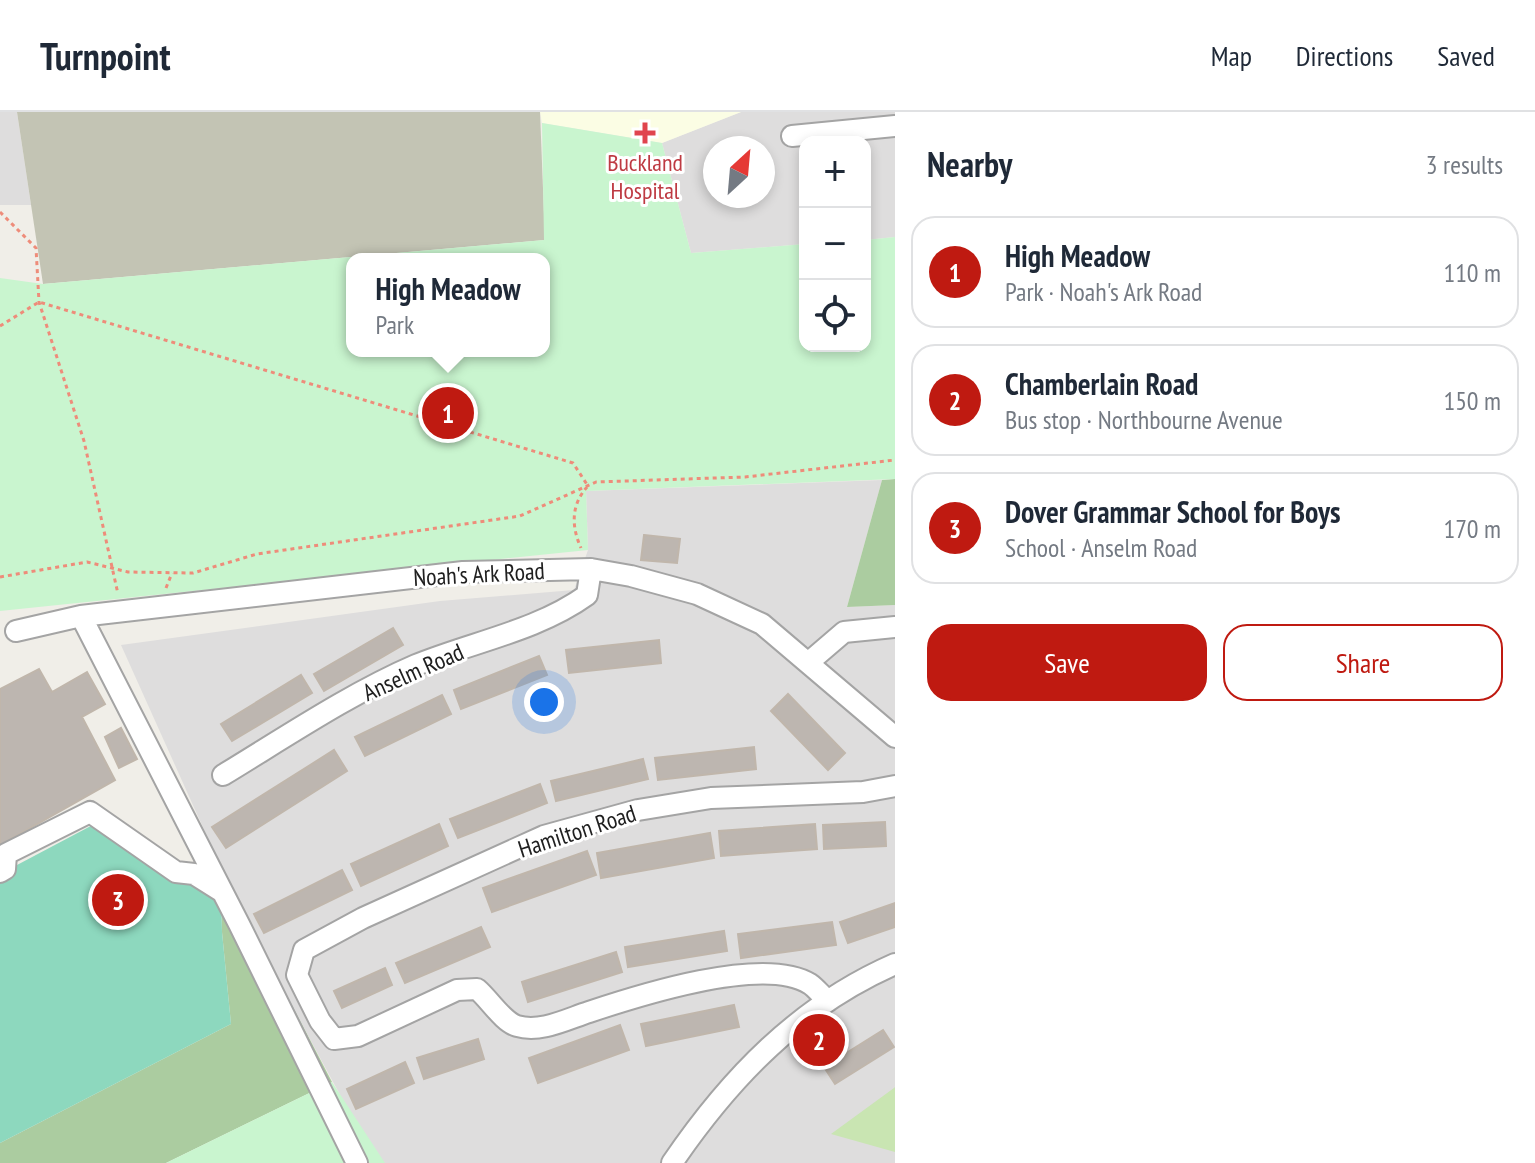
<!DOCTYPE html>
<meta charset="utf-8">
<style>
body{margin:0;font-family:"PT Sans Narrow",sans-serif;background:#f2f2f3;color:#1f2937}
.controls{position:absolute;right:24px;top:24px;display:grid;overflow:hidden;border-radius:16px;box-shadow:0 4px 12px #0003}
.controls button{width:72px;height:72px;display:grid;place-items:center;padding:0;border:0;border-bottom:2px solid #e0e1e3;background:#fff;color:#1f2937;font:40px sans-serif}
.compass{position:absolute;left:703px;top:24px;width:72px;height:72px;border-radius:50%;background:#fff;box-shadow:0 4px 12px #0003;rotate:26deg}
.you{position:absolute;left:544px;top:590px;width:28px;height:28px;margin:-20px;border:6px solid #fff;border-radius:50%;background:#1a73e8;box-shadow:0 0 0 12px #1a73e833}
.badge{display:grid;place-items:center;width:52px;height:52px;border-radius:50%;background:#bf1a11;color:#fff;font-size:26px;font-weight:700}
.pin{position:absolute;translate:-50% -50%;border:4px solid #fff;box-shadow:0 2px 8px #0006}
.popup{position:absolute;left:346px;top:141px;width:204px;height:104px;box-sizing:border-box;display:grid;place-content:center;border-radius:16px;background:#fff;filter:drop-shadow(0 2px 6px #0005);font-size:26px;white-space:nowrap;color:#747a83}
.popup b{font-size:30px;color:#1f2937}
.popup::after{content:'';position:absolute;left:50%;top:100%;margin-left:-16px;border:16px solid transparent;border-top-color:#fff}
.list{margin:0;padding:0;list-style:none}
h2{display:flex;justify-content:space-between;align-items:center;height:104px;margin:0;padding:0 32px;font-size:34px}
h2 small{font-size:26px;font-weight:400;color:#747a83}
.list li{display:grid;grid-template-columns:52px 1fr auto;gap:24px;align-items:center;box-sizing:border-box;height:112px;margin:0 16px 16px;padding:0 16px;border:2px solid #e0e1e3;border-radius:24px}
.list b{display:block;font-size:30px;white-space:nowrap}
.list p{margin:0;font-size:26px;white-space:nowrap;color:#747a83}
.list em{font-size:26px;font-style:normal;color:#747a83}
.actions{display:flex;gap:16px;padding:24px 32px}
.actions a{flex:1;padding:18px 0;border:2px solid #bf1a11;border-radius:24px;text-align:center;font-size:28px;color:#bf1a11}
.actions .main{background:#bf1a11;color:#fff}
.icon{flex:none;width:44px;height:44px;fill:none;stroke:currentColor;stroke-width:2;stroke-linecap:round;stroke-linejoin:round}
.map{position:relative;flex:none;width:895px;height:1051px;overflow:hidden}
header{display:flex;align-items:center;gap:48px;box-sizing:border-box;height:112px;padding:0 40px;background:#fff;border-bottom:2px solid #e0e1e3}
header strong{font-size:38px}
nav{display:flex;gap:44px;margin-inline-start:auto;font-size:28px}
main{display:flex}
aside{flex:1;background:#fff}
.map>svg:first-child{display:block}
.residential{fill:#dedddd;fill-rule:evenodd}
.education{fill:#fbfde4}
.construction{fill:#c3c4b4}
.grass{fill:#c9e5b2}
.forest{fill:#abcca0}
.park{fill:#c9f5cf;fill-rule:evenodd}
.pitch{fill:#8dd8be}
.building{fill:#bdb6b0;stroke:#c0b6ab;stroke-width:2}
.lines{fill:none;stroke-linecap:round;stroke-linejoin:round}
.minor-casing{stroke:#a4a4a4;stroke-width:24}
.path{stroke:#ee8c7a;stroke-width:3;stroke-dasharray:4 4;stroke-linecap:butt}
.minor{stroke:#fff;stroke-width:20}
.health-dot{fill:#e0444e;stroke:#fff;stroke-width:3}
.labels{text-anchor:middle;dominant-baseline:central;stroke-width:6;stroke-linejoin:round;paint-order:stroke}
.health-label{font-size:24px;fill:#be3a42;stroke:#fff}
.street-label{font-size:24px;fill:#202020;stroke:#fff}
</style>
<header>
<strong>Turnpoint</strong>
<nav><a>Map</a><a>Directions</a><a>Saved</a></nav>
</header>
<main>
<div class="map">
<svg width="895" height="1051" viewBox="0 0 895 1051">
<rect width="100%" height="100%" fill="#f0eee8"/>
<path class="residential" d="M0,0H17L31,93H0Z
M741,0H895V125L865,128V30H805V132L691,141L662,31ZM715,36H763V84H715Z
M882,368L847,495L895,493V1051H377L241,800L121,533L440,489L574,478L588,438L586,379Z"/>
<path class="education" d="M540,0H741L662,31L542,11Z"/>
<path class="construction" d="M17,0H540L545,128L43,172Z"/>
<path class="grass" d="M895,975V1040L831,1022L894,976Z"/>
<path class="forest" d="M895,367V493L847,495L882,368Z
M231,776L332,970L166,1051H0V1031L231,912L222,820L221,779Z"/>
<path class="park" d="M542,11L662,31L691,141L805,132V234H865V128L895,125V367L586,379L588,438L0,499V166L43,172L544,128ZM352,147H544V239H352Z
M332,970L385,1051H166Z"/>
<path class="pitch" d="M104,707L221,779L222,820L231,912L0,1031V762Z"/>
<path class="building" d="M644,423L680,427L677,451L641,448Z
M393,516L403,533L324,579L314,562Z
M659,528L661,551L569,561L566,538Z
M539,544L547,563L461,597L454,578Z
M39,557L52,580L87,560L105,592L82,605L115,668L0,733V577Z
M301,563L312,581L232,629L221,612Z
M788,582L845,641L828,658L771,599Z
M442,583L451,602L365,644L355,625Z
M121,616L137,647L119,656L105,625Z
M754,635L756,657L658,668L655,646Z
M334,638L347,659L226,736L212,715Z
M643,647L648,667L556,689L551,669Z
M540,672L547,691L458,726L450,707Z
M885,710L886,734L824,737L823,713Z
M439,712L448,734L361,774L351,752Z
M815,712L817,737L721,744L719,719Z
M710,721L714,746L601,766L597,741Z
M587,739L596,763L492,800L483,776Z
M342,758L352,778L264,821L254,802Z
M895,791V815L848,831L840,810Z
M832,810L836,833L741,846L738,822Z
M481,815L490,835L405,871L396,851Z
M724,819L727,839L628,855L625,835Z
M616,840L622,860L528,890L522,870Z
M385,856L392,873L342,896L334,879Z
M734,893L739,915L646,934L641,912Z
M620,913L629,938L538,971L529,946Z
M883,918L894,935L835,972L824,955Z
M478,927L484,947L424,967L417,946Z
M405,950L414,971L356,997L347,977Z"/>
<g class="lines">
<defs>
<path id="minor" d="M792,24L895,14
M81,504L239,812L357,1051
M16,519L81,504L463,460L591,457L631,464L697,482L762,512L895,625
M809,550L844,520L895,515
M223,663C284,626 351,581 416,553C472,530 537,519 587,483L591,457
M0,760L5,757L6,742L90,700L176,760L194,762L221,779
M828,889C822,884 816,876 810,872C764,843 637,884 589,900C567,907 541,921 517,914C503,910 489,887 477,877L457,878L358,924L334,927L320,909L297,863L304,838L363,806L544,724L638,698L711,686L863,680L895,674
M672,1051C730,966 799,894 895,852"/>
</defs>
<use href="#minor" class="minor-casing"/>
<path class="path" d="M0,100L36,136L39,190L84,329L118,482
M0,214L39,190L573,351L588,374C571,392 571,414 581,436
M0,465L87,450L128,460L193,461L257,442L520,404L596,370L745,365L895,348
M166,476L172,461"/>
<use href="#minor" class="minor"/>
</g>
<path class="health-dot" d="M641 9h8v8h8v8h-8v8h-8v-8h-8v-8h8z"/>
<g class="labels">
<g class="health-label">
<text x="645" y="50">Buckland<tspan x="645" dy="28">Hospital</tspan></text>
</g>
<g class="street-label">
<text transform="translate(479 462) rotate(-3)">Noah's Ark Road</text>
<text transform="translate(413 560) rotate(-24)">Anselm Road</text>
<text transform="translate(577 719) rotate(-18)">Hamilton Road</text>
</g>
</g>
</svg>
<div class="controls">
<button>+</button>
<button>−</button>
<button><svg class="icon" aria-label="locate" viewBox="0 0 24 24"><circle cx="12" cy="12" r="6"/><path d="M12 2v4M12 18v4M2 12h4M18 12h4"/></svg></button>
</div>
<svg class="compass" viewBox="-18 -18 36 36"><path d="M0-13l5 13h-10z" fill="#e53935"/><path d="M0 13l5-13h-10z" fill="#747a83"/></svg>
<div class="you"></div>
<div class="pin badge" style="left:448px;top:301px">1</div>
<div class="popup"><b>High Meadow</b>Park</div>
<div class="pin badge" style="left:819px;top:928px">2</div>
<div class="pin badge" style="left:118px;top:788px">3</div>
</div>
<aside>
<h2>Nearby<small>3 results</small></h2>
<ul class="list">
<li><span class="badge">1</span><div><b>High Meadow</b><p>Park · Noah's Ark Road</p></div><em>110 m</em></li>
<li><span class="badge">2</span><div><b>Chamberlain Road</b><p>Bus stop · Northbourne Avenue</p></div><em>150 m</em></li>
<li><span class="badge">3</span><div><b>Dover Grammar School for Boys</b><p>School · Anselm Road</p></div><em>170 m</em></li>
</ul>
<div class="actions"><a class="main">Save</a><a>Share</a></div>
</aside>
</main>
